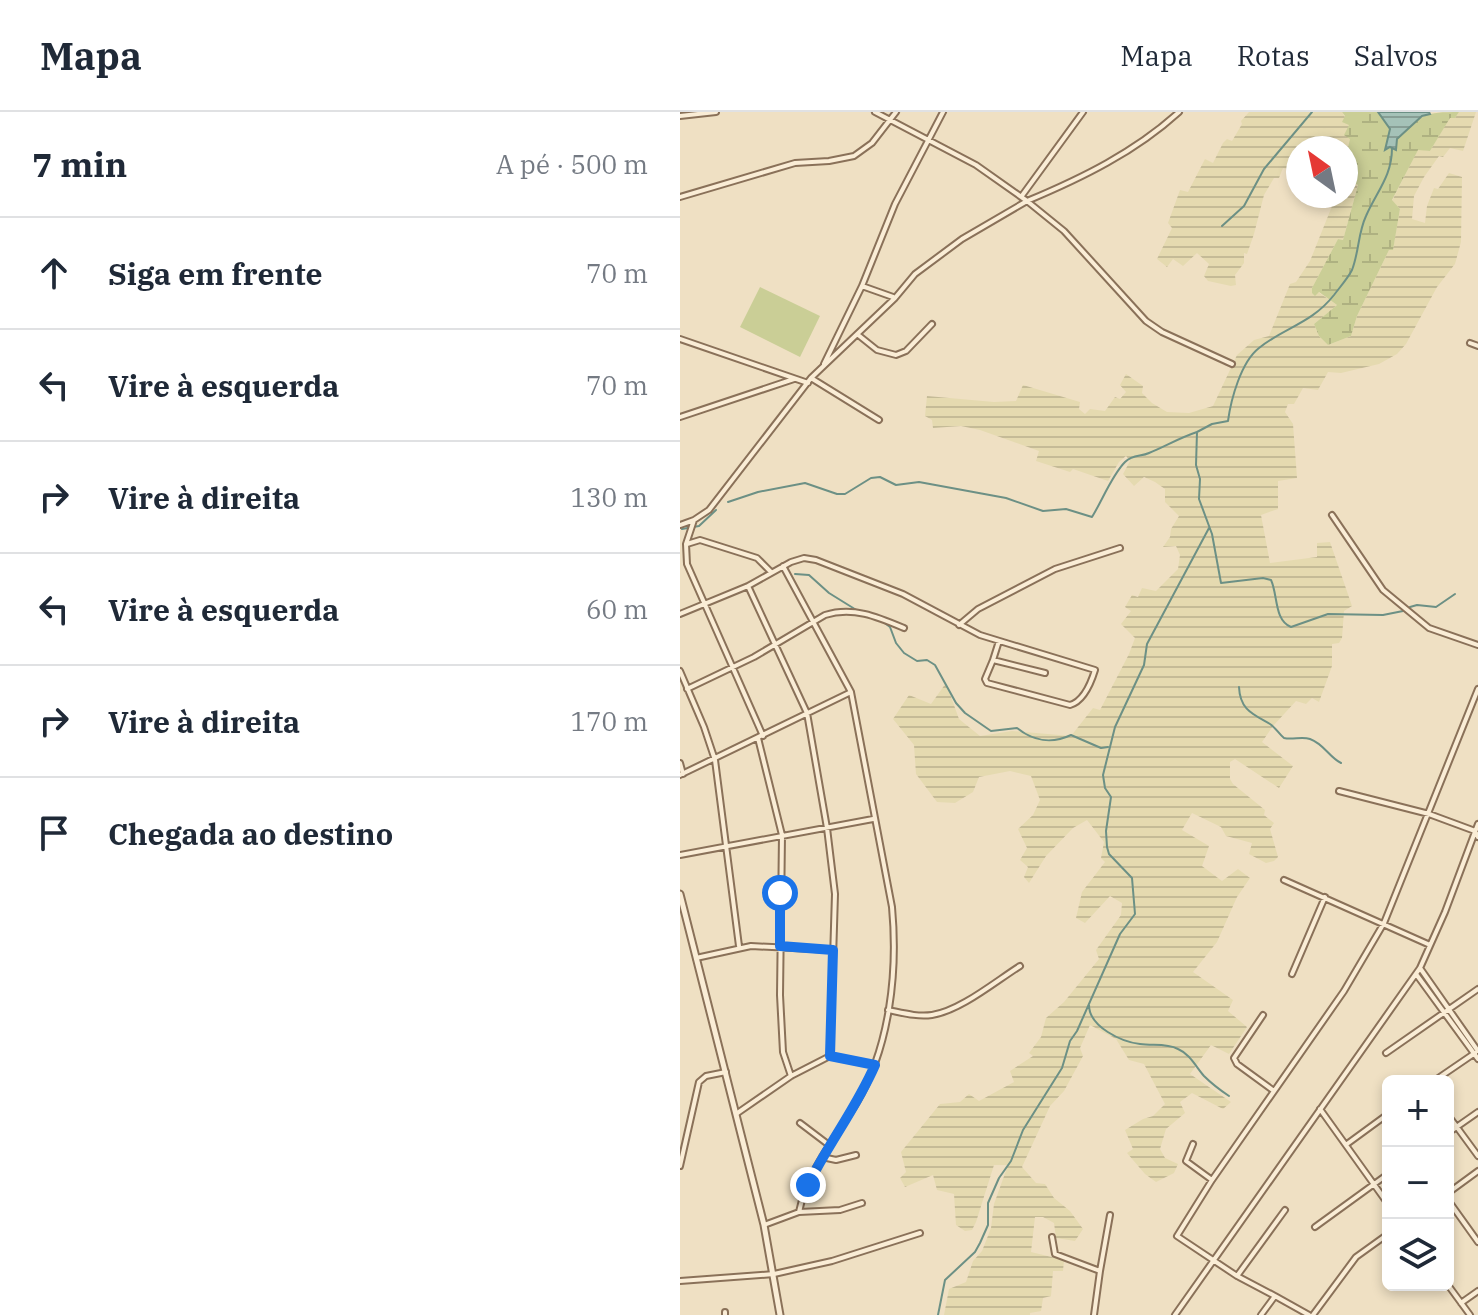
<!DOCTYPE html>
<html lang="pt">
<meta charset="utf-8">
<style>
body{margin:0;font-family:"IBM Plex Serif",serif;background:#f2f2f3;color:#1f2937}
.controls{position:absolute;right:24px;bottom:24px;display:grid;overflow:hidden;border-radius:12px;box-shadow:0 4px 12px #0003}
.controls button{width:72px;height:72px;display:grid;place-items:center;padding:0;border:0;border-bottom:2px solid #e0e1e3;background:#fff;color:#1f2937;font:40px sans-serif}
.compass{position:absolute;left:606px;top:24px;width:72px;height:72px;border-radius:50%;background:#fff;box-shadow:0 4px 12px #0003;rotate:327deg}
.stop{position:absolute;width:24px;height:24px;margin:-18px;border:6px solid #1a73e8;border-radius:50%;background:#fff}
.stop.end{background:#1a73e8;border-color:#fff;box-shadow:0 2px 8px #0008}
.list{margin:0;padding:0;list-style:none}
h2{display:flex;justify-content:space-between;align-items:center;height:104px;margin:0;padding:0 32px;font-size:34px}
h2 small{font-size:26px;font-weight:400;color:#747a83}
.list li{display:grid;grid-template-columns:52px 1fr auto;gap:24px;align-items:center;box-sizing:border-box;height:112px;padding:0 32px;border-top:2px solid #e0e1e3}
.list b{display:block;font-size:30px;white-space:nowrap}
.list em{font-size:26px;font-style:normal;color:#747a83}
.icon{flex:none;width:44px;height:44px;fill:none;stroke:currentColor;stroke-width:2;stroke-linecap:round;stroke-linejoin:round}
.map{position:relative;flex:none;width:798px;height:1203px;overflow:hidden}
header{display:flex;align-items:center;gap:48px;box-sizing:border-box;height:112px;padding:0 40px;background:#fff;border-bottom:2px solid #e0e1e3}
header strong{font-size:38px}
nav{display:flex;gap:44px;margin-inline-start:auto;font-size:28px}
main{display:flex}
aside{flex:1;background:#fff}
.map>svg:first-child{display:block}
.farmland{fill:url(#farmland-rules)}
.wetland{fill:url(#wetland-marsh)}
.green{fill:#cace96}
.water{fill:url(#water-rules);stroke:#6c9085;stroke-width:2}
.lines{fill:none;stroke-linecap:round;stroke-linejoin:round}
.stream{stroke:#6c9085;stroke-width:2}
.minor-casing{stroke:#8a7159;stroke-width:8}
.tertiary-casing{stroke:#8a7159;stroke-width:9}
.minor{stroke:#faedd6;stroke-width:4}
.tertiary{stroke:#faedd6;stroke-width:5}
.route{stroke:#1a73e8;stroke-width:10}
</style>
<header>
<strong>Mapa</strong>
<nav><a>Mapa</a><a>Rotas</a><a>Salvos</a></nav>
</header>
<main>
<aside>
<h2>7 min<small>A pé · 500 m</small></h2>
<ul class="list">
<li><svg class="icon" aria-label="ahead" viewBox="0 0 24 24"><path d="M12 20V5M6 11l6-6 6 6"/></svg><div><b>Siga em frente</b></div><em>70 m</em></li>
<li><svg class="icon" aria-label="left" viewBox="0 0 24 24"><path d="M17 20v-9H6M10 6l-5 5 5 5"/></svg><div><b>Vire à esquerda</b></div><em>70 m</em></li>
<li><svg class="icon" aria-label="right" viewBox="0 0 24 24"><path d="M7 20v-9h11M14 6l5 5-5 5"/></svg><div><b>Vire à direita</b></div><em>130 m</em></li>
<li><svg class="icon" aria-label="left" viewBox="0 0 24 24"><path d="M17 20v-9H6M10 6l-5 5 5 5"/></svg><div><b>Vire à esquerda</b></div><em>60 m</em></li>
<li><svg class="icon" aria-label="right" viewBox="0 0 24 24"><path d="M7 20v-9h11M14 6l5 5-5 5"/></svg><div><b>Vire à direita</b></div><em>170 m</em></li>
<li><svg class="icon" aria-label="arrive" viewBox="0 0 24 24"><path d="M6 21V4h12l-3 4 3 4H6"/></svg><div><b>Chegada ao destino</b></div></li>
</ul>
</aside>
<div class="map">
<svg width="798" height="1203" viewBox="0 0 798 1203">
<defs>
<pattern id="farmland-rules" width="6" height="5" patternUnits="userSpaceOnUse" patternTransform="scale(2)"><rect width="6" height="5" fill="#e5dab0"/><path d="M0 2.5h6" fill="none" stroke="#c5bb97"/></pattern>
<pattern id="wetland-marsh" width="20" height="14" patternUnits="userSpaceOnUse" patternTransform="scale(2)"><rect width="20" height="14" fill="#cace96"/><path d="M1 5h8M5 5V1M11 12h8M15 12V8" fill="none" stroke="#aeb181"/></pattern>
<pattern id="water-rules" width="6" height="5" patternUnits="userSpaceOnUse" patternTransform="scale(2)"><rect width="6" height="5" fill="#a5c2b8"/><path d="M0 2.5h6" fill="none" stroke="#879e95"/></pattern>
</defs>
<rect width="100%" height="100%" fill="#efe0c3"/>
<path class="farmland" d="M569,0H662L669,12L675,47L671,69L678,73L663,128L658,127L632,176L657,193L634,212L639,224L648,233L671,224L677,204L709,138L713,137L720,97L712,89L738,37L750,39L770,5L775,6L779,0H796L783,39L770,36L763,45L759,44L744,65L734,84L732,107L745,111L747,94L754,76L758,77L769,61L782,65L781,130L775,152L757,175L726,232L717,242L699,252L661,261L648,260L638,278L623,276L614,292H608L605,300L613,312L617,366L598,369V397L581,403L590,451L637,445V431L650,430L672,494L664,499L662,526L659,531L652,532V554L639,590L632,586L626,592L616,589L593,614L582,630L613,654L599,676L555,647L550,650V667L553,672L585,698L584,703L594,711L590,717L598,745L594,749L586,751L569,742L572,731L546,724L541,715L512,701L502,718L529,734L522,754L542,769L558,757L570,766L557,785L537,830L513,860L553,888L548,899L567,915L549,942L531,933L510,962L551,990L543,997L512,981L500,990L505,1001L486,1017L480,1037L485,1046L498,1052L494,1061L476,1070L465,1062L447,1041L453,1037L445,1018L463,1007L473,1004L485,992L464,952L449,948L436,927L410,913L400,936L403,944L384,979L370,994L342,1055L356,1071L365,1072L374,1086L390,1099L403,1117L395,1129L376,1126L374,1111L363,1105H355L351,1140L384,1148L383,1159H373L371,1184L363,1186L361,1199L350,1201V1203H264L269,1177L286,1170L293,1149L302,1139L311,1116L314,1092L328,1053H314L296,1110L292,1118L285,1119L276,1113L274,1082L257,1078L253,1063L225,1075L220,1066L226,1060L221,1040L260,992L280,990L289,982L299,989L334,970L330,959L353,944L349,941L361,925L366,906L384,890L419,847L416,838L441,803L442,791L430,784L405,811L396,806L402,780L425,750L421,746L424,730L407,708L393,716L366,744L349,771L344,765L348,755L340,748L347,736L338,717L353,703L360,688L351,664L330,659L299,665L293,680L275,691L257,690L236,662L234,633L213,607L229,583L251,592L266,571L279,607L300,624L332,619L391,624L413,596L420,598L449,542L455,526L441,512L451,499L445,495L452,483L458,485L462,476L476,479L498,457L500,443L496,434L483,435L490,425L491,417L499,404L485,390V377L475,370L464,365L454,374L443,362L450,349L446,344L439,350L428,369L393,357L390,360L356,349L359,339L300,318L281,314L253,316L252,308L245,304L247,284L314,290L336,289L343,273L400,290L399,297L405,302L410,297L425,299L435,285L440,287L446,280L440,273L446,262L463,274L462,281L472,291L487,300L509,301L533,294L557,243L574,228L589,224L610,172L616,170L630,149L656,84H666V36H618V59L603,56L599,66H594L584,83L574,122L567,142L564,141V151L555,163L556,173L551,174L528,169L524,164L529,152L517,141L503,154L493,147L487,155L477,147L492,116L488,111L500,78L508,80L525,47L533,51L543,31L547,27L552,29L562,12L561,9Z"/>
<path class="wetland" d="M662,0H698L710,17V34L716,37L717,27C741,2 745,0 779,0L775,6H770L750,39L738,38L712,88L720,97L713,138H709L677,204L671,224L648,233L639,224L634,212L657,193L639,180L635,184L632,181V176L658,127L663,128L678,73L671,69L675,48L667,40L670,27L664,23L669,13L662,10L665,4Z"/>
<path class="green" d="M80,175L140,204L120,245L60,215Z"/>
<path class="water" d="M698,0H749L750,2L742,4L717,27L716,38L710,35L705,38L710,17Z"/>
<g class="lines">
<path class="stream" d="M712,36C712,64 697,79 686,104C678,121 679,140 672,158C668,166 660,175 654,183C631,212 605,215 579,236C561,250 551,287 548,309L532,312L517,320L516,353L520,367L519,387L532,422L541,471L583,466L591,468C598,483 594,508 611,515L648,502L703,503L723,499
M542,114L564,94L584,57L632,0
M48,390L78,380L125,371L157,382H165L191,366L200,365L216,373L239,370L326,386L363,399L386,397L412,405C422,389 432,363 445,350C453,342 461,345 469,341C486,334 499,326 517,320
M2,417L19,414L36,398
M115,462L129,463L149,481L178,499
M730,495L737,493L756,495L775,482
M202,509L210,515L216,531L224,541L237,549L247,548L255,553L276,591L285,601L311,619L337,616C353,629 372,632 391,623L421,636L428,635
M559,575C560,598 573,602 590,612C596,616 599,622 604,626C613,628 622,624 630,627C644,632 649,645 661,651
M409,893C409,915 442,930 460,932C473,934 486,931 498,937C510,942 516,955 524,964C532,972 540,978 549,984
M258,1203L265,1168L295,1140L300,1131L308,1113V1091L319,1066L331,1049L343,1018L382,956L390,929L397,919L440,822L455,802L452,766L429,742L427,735L426,719L431,685L425,676L423,663L435,615L464,553L467,532L529,416"/>
<defs>
<path id="minor" d="M195,0L296,53L347,89C402,66 455,40 499,0
M0,4L36,0
M0,85L115,51L149,49L174,44L192,31L216,0
M341,85L403,0
M182,174L213,185
M177,222L197,238L216,243L226,239L252,212
M0,227L128,271
M790,231L798,234
M144,252L182,174L215,92L263,0
M131,266L199,308
M0,305L114,267
M652,403L703,478L749,516L798,533
M14,408L6,432L7,452L83,624
M0,413L14,408L29,398L131,266L215,186L235,162L282,127L347,89L384,119L466,209L482,220L552,252
M7,432L20,428L77,446L91,460
M103,454L171,580L212,795C218,860 210,935 176,992C155,1026 127,1060 119,1100
M68,474L127,601L147,716L155,782L150,944
M0,502L68,474L111,450L124,446L136,448L223,482L300,523L415,558C411,571 404,589 390,593L307,571L305,567L313,548
M279,513L298,497L375,457L440,436
M319,529L313,548L365,561
M0,559L24,615L35,648L59,834
M7,577L74,545L145,503C173,494 198,505 224,516
M78,626L102,723L100,883L103,940L111,964
M0,651L3,662
M0,663L171,580
M659,679L749,702L795,719L798,725
M0,743L193,707
M604,768L750,833
M16,846L71,834L153,838
M740,856L798,939
M612,862L645,785
M736,862L798,947
M208,898C223,901 237,905 252,903C280,899 316,869 340,854
M583,903L554,946L557,952L594,979
M706,941L798,877
M754,969L795,941
M640,997L708,1092
M56,1002L111,964L150,944L195,953
M768,1003L798,1044
M120,1011L149,1033
M768,1021L798,1000
M513,1032L506,1049L532,1068
M667,1032L708,1002
M142,1045L156,1048L176,1043
M0,1054L19,970L26,964L46,960
M768,1081L798,1059
M768,1088L798,1130
M84,1113L119,1100L160,1098L182,1091
M635,1115L708,1062
M372,1125L375,1142L420,1159L430,1103
M557,1164L605,1098
M0,1169L94,1162L152,1149L240,1121
M768,1173L790,1203
M595,1184L629,1203
M781,1191L798,1179
M45,1200V1203
M414,1203L420,1159
M495,1203L740,856L765,800L798,712
M581,1203L595,1184L557,1164L497,1124L532,1068L664,879L704,811L798,577
M633,1203L676,1145L708,1122"/>
<path id="tertiary" d="M0,782L84,1113L100,1203"/>
</defs>
<use href="#minor" class="minor-casing"/>
<use href="#tertiary" class="tertiary-casing"/>
<use href="#minor" class="minor"/>
<use href="#tertiary" class="tertiary"/>
</g>
<g class="lines">
<path class="route" d="M100,781V834L153,838L150,944L195,953C177,995 148,1032 128,1073"/>
</g>
</svg>
<div class="controls">
<button>+</button>
<button>−</button>
<button><svg class="icon" aria-label="layers" viewBox="0 0 24 24"><path d="M12 4l9 5-9 5-9-5zM3 14l9 5 9-5"/></svg></button>
</div>
<svg class="compass" viewBox="-18 -18 36 36"><path d="M0-13l5 13h-10z" fill="#e53935"/><path d="M0 13l5-13h-10z" fill="#747a83"/></svg>
<div class="stop" style="left:100px;top:781px"></div>
<div class="stop end" style="left:128px;top:1073px"></div>
</div>
</main>
